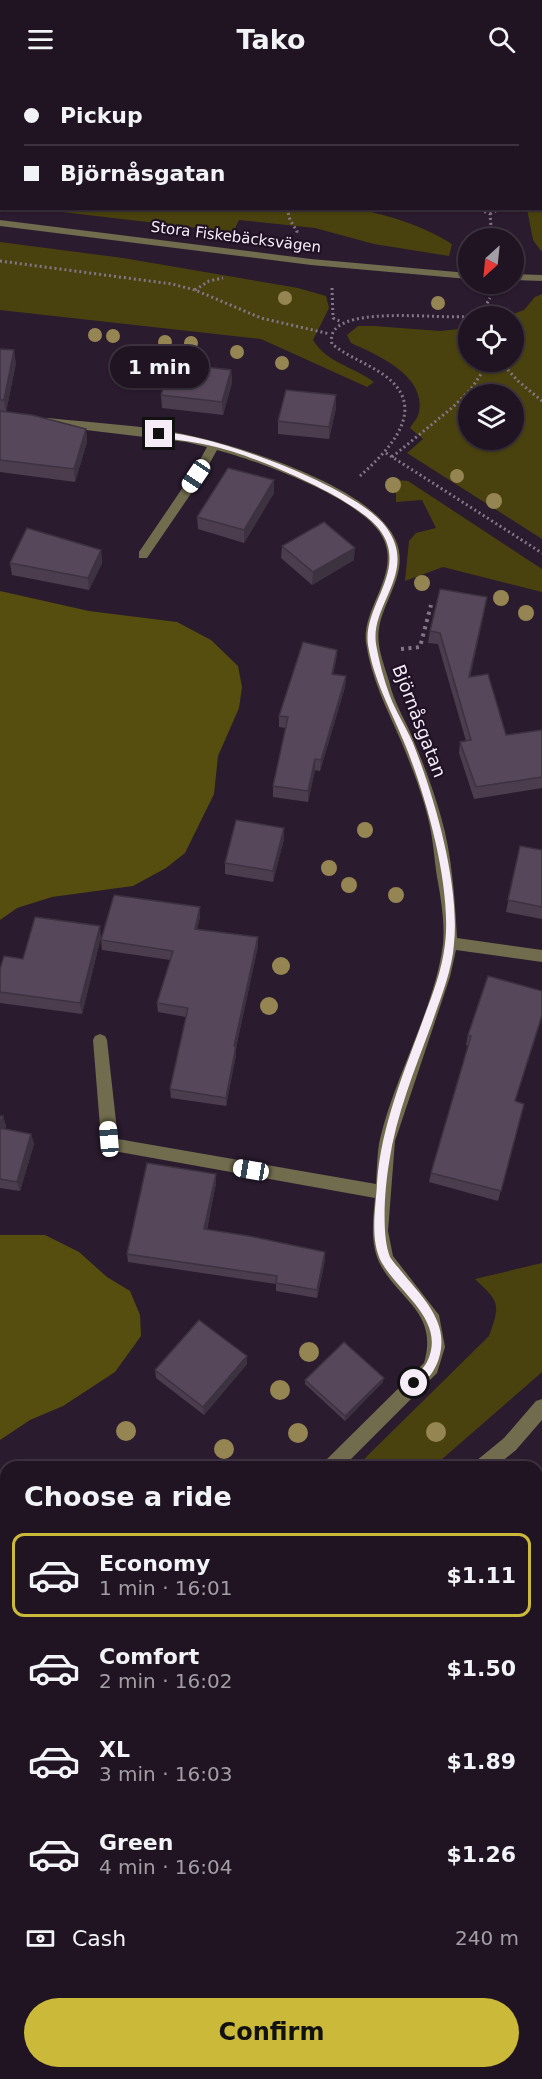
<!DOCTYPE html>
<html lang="en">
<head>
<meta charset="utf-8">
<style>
  body { margin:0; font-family:"DejaVu Sans",sans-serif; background:#281d2a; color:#f1f3f6; height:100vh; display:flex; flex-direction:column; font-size:22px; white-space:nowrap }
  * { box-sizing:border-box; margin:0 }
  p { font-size:20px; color:#a29ea5 }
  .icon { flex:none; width:33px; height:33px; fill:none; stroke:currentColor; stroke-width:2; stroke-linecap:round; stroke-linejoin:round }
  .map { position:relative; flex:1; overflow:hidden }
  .panel { position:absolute; left:0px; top:1383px; width:543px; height:618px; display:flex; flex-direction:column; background:#201422; border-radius:18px 18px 0 0; box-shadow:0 2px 4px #0004,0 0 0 2px #3d3340 }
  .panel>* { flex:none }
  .top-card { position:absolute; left:0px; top:0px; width:543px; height:132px; box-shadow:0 2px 4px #0004,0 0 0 2px #3d3340; display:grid; align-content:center; height:132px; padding:0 24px; background:#201422 }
  .needle { width:39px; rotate:207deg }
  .fabs { position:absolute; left:458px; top:150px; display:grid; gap:12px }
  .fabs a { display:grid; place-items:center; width:66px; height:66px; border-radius:50%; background:#201422; box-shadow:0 2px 4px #0004,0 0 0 2px #3d3340; font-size:30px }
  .end { position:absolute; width:27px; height:27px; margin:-14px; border:8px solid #f6ecf8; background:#111; box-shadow:0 0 0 3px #111 }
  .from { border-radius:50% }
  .bubble { position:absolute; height:42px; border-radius:21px; background:#201422; box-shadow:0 2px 4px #0004,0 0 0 2px #3d3340; font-size:20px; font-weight:700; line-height:42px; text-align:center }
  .car { position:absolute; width:18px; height:36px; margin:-18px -9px; border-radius:8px; box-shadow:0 0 4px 2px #0007; background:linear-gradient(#fff 24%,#345 0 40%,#fff 0 76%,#345 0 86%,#fff 0) }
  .top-card b { display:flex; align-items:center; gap:21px; height:57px; font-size:22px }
  .top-card b+b { border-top:2px solid #3d3340 }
  .top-card i { width:15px; height:15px; background:#f1f3f6 }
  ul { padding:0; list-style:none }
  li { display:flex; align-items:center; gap:18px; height:84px; margin:0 12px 9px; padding:0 12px; border:3px solid transparent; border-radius:12px }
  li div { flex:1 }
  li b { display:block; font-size:22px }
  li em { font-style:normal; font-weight:700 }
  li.current { border-color:#cbb939 }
  li>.icon { width:54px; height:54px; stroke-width:1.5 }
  h2 { padding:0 24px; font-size:27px; line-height:72px }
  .pay { display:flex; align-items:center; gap:15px; height:66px; padding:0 24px; font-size:22px }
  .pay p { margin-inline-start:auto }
  .cta { display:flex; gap:12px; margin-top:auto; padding:12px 24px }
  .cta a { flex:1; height:69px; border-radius:36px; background:#cbb939; color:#111; font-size:24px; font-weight:700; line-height:69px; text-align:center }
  header { display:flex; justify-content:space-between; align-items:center; height:78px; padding:0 24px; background:#201422; font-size:27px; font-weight:700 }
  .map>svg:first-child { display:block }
  .green { fill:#4a420e; fill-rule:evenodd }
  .forest { fill:#564e0e }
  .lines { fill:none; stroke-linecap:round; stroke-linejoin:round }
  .path-far2 { stroke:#837686; stroke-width:3; stroke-dasharray:2 3; stroke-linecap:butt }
  .path-far1 { stroke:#837686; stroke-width:4; stroke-dasharray:3 4.5; stroke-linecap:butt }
  .path { stroke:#837686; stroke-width:4.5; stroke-dasharray:4 5; stroke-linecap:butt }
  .minor { fill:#706c4d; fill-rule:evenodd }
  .tree { fill:#958552 }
  .wall { fill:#4b3d4e }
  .shaded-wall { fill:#3d3240 }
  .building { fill:#57475b; stroke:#3d3240; stroke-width:1.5 }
  .route { fill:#f6ecf8 }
  .labels { text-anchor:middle; stroke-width:4.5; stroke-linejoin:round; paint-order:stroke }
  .far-street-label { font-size:15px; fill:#f6ecf8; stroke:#201224 }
  .street-label { font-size:18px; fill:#f6ecf8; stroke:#201224 }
</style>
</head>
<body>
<header><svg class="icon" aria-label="menu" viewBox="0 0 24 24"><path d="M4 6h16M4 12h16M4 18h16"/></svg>Tako<svg class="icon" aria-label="search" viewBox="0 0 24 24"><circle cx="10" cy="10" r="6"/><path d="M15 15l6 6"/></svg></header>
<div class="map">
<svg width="542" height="2001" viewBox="0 0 542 2001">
  <rect width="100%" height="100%" fill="#2a1b2e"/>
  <!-- green -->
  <path class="green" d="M 542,113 L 542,173 L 541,173 L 533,162 L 527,131 L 542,130 Z
    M 36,131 L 357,131 C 392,138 421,147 452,166 L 449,178 L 374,166 L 315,150 L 239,142 L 233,154 Z
    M 0,164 L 123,180 L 298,210 L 326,218 L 329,230 L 313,262 C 327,285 354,289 374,304 L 367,309 L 261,261 L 0,232 Z
    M 542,216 L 542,461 L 407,375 L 423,361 L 410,350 C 413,345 418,340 419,334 C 426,297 377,277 351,265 L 347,257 L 358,248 L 374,248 L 440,253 L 468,250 L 468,284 L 513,284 L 513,238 L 508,238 L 524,232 L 535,219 ZM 468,316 L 513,316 L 513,362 L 468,362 Z
    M 396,402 L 408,403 L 542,491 L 542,514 L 443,489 L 405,503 L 409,463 L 416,455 L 436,450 L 422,422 L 396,424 Z
    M 542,1185 L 542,1294 L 433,1389 L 356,1389 L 489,1258 C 501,1225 499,1224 475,1201 Z
    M 542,1506 L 542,1620 L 537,1626 L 537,1511 Z
    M 6,1814 L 6,1885 L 0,1888 L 0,1818 Z"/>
  <!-- forest -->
  <path class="forest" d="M 0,513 L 89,533 L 177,544 L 211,562 L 238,588 L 242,609 L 239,630 L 218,678 L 214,716 L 185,775 L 166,790 L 133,808 L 52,819 L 17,830 L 0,842 Z
    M 0,1157 L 45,1157 L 79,1174 L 107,1199 L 130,1213 L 140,1237 L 141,1258 L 115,1294 L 63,1328 L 30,1342 L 0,1362 Z
    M 0,1543 L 6,1554 L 6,1683 L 0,1687 Z"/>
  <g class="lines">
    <!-- path-far2 -->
    <path class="path-far2" d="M 287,130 L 290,142 L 297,153 L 296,157
      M 475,130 L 490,136 L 492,160
      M 490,136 L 501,130
      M 0,183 L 172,206 L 195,212 L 261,240 L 330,256
      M 332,210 L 333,240 L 342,244
      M 195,212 L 209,203 L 223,200
      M 485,230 L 488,238
      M 501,284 L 518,303 L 542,323
      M 386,375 L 542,475
      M 392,379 L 453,329 L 471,311 L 489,284
      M 360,398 C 390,371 430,330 384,297 C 367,285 348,279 332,266 C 322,223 446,243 470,238 C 480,236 486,228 490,220"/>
    <!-- path-far1 -->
    <path class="path-far1" d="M 401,571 L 420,569 L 431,527"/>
    <!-- path -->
    <path class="path" d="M 537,1486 L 542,1481
      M 537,1796 L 542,1801
      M 0,1907 L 6,1904"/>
    <!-- minor -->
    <path class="minor" d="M 88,0 L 98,0 L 87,2 Z
      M 269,0 L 279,0 L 268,2 Z
      M 0,35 L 2,35 L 2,42 L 0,41 Z
      M 0,142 L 311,181 L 468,195 L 468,201 L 311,187 L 0,148 Z
      M 513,196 L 542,197 L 542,203 L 513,202 Z
      M 48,340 C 92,345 145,347 188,357 C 240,368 374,409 396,463 C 409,494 384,521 379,550 C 376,568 384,586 389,603 C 394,626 407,644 415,666 C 425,689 434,714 441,739 C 452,776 455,822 457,860 L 542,872 L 542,884 L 456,872 L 450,899 L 395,1063 L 388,1153 L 393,1178 L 439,1237 L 445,1269 L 437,1295 L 343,1389 L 322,1389 L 325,1383 L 424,1285 C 439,1234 398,1222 379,1184 C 370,1164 373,1141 375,1120 L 108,1072 L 101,1061 L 93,962 L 95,958 L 100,956 L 105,958 L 107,962 L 118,1061 L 376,1106 C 377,1091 377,1075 380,1061 C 395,997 435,930 443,866 C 445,845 441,820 437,799 C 434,779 433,759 428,740 C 422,715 411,687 401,663 C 387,631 371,600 366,565 C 361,528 407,491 378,452 C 351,417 261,384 217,372 L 201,401 L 147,480 L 139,480 L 139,474 L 192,396 L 207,369 L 186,364 L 44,347 L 44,341 Z
      M 542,1321 L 542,1342 L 516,1372 L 495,1389 L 473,1389 L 476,1383 L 504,1360 L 536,1323 Z
      M 6,1733 L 6,1753 L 0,1755 L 0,1735 Z
      M 367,1995 L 391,1995 L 393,2001 L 369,2001 Z"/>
  </g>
  <!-- trees -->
  <g class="tree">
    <circle cx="285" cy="220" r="7"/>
    <circle cx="438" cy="225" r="7"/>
    <circle cx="95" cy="257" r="7"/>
    <circle cx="113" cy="258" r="7"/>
    <circle cx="165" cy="264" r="7"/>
    <circle cx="191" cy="265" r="7"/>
    <circle cx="237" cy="274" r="7"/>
    <circle cx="282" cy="285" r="7"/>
    <circle cx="457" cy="398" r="7"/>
    <circle cx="393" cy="407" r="8"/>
    <circle cx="494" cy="423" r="8"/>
    <circle cx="422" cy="505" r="8"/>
    <circle cx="501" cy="520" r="8"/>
    <circle cx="526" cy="535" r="8"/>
    <circle cx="365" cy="752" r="8"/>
    <circle cx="329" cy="790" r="8"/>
    <circle cx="349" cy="807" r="8"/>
    <circle cx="396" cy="817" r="8"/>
    <circle cx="281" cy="888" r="9"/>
    <circle cx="269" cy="928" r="9"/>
    <circle cx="309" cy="1274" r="10"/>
    <circle cx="280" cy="1312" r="10"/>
    <circle cx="126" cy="1353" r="10"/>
    <circle cx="436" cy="1354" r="10"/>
    <circle cx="298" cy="1355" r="10"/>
    <circle cx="224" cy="1371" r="10"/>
  </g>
  <!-- wall -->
  <path class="wall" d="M 0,0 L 62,0 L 61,2 L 2,2 L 2,18 L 0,18 Z
    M 0,271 L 16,285 L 6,334 L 86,351 L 87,364 L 75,404 L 0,394 Z
    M 231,292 L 232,305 L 223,337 L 162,330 L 161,317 Z
    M 336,330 L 329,361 L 278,356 L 278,343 Z
    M 274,402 L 274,415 L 244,465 L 198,451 L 197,439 Z
    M 282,468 L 354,482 L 312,507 L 281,480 Z
    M 101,472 L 102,485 L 89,512 L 12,497 L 10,485 Z
    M 485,531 L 470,598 L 506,657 L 542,652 L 542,710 L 474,721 L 459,675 L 460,664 L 466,663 L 438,566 L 428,565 L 430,553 Z
    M 337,572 L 336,583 L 333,596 L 346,598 L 345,609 L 320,693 L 315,692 L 308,724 L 273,719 L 273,708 L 286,650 L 279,649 L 279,638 Z
    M 284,750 L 284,761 L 273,804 L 225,796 L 225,785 Z
    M 520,768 L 542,772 L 542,841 L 506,834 Z
    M 200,839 L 197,851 L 258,868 L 236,970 L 236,977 L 226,1028 L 171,1020 L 170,1011 L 186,939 L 158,934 L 157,925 L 170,882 L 102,872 L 101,862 Z
    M 101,859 L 82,936 L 0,925 L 0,891 L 23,881 Z
    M 488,898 L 516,1024 L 524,1026 L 498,1123 L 429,1104 L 431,1095 L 468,968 L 466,967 L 468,957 Z
    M 0,1038 L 3,1038 L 6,1048 L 5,1051 L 31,1056 L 34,1066 L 20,1113 L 0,1110 Z
    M 216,1105 L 207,1152 L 325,1182 L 317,1220 L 276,1213 L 276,1206 L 128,1184 L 127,1176 Z
    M 247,1286 L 204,1337 L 156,1300 L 155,1292 Z
    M 305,1302 L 383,1304 L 345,1343 L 305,1306 Z
    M 537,1709 L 542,1714 L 542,1769 L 537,1764 Z
    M 501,1995 L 537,1995 L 542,2001 L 506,2001 Z"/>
  <!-- shaded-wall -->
  <path class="shaded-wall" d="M 14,272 L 16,285 L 6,334 L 4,322 Z
    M 231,292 L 232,305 L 223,337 L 222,324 Z
    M 336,317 L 336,330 L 329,361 L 329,349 Z
    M 86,351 L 87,364 L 75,404 L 74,391 Z
    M 274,402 L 274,415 L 244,465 L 244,452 Z
    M 355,470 L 354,482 L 312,507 L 313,494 Z
    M 101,472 L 102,485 L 89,512 L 88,500 Z
    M 487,519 L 485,531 L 468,610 L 469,599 Z
    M 337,572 L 336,583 L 331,607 L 332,596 Z
    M 346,598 L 345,609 L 320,693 L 321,682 Z
    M 315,681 L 315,692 L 308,724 L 308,713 Z
    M 284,750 L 284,761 L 273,804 L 273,793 Z
    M 200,829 L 200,839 L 195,860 L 195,851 Z
    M 100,848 L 101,859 L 82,936 L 80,925 Z
    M 258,859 L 258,868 L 236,970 L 236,977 L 226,1028 L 226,1020 L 234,968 Z
    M 542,937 L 542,940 L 512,1033 L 515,1023 Z
    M 3,1038 L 6,1048 L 2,1060 L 0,1049 Z
    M 31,1056 L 34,1066 L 20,1113 L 17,1104 Z
    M 216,1096 L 216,1105 L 205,1160 L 204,1151 Z
    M 325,1174 L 325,1182 L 317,1220 L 317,1212 Z
    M 247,1278 L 247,1286 L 204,1337 L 203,1329 Z
    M 384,1300 L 383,1304 L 345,1343 L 345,1338 Z"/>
  <!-- building -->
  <path class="building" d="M 0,0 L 54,0 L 54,2 L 2,2 L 2,6 L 0,5 Z
    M 0,271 L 14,272 L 4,322 L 0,322 Z
    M 171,285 L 231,292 L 222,324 L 161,317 Z
    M 286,312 L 336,317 L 329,349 L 278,343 Z
    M 0,333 L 32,337 L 86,351 L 74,391 L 0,382 Z
    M 228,390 L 274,402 L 244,452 L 197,439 Z
    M 324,444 L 355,470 L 313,494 L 282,468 Z
    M 27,450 L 101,472 L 88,500 L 10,485 Z
    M 440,511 L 487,519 L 469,599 L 488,596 L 506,657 L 542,652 L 542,699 L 476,709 L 460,664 L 471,662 L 440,555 L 430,553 Z
    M 303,564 L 337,572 L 332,596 L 346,598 L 321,682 L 315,681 L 308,713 L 273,708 L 288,639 L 279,638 Z
    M 236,742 L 284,750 L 273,793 L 225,785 Z
    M 520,768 L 542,772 L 542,829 L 508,822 Z
    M 114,817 L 200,829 L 195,851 L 258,859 L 234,968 L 236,968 L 226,1020 L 170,1011 L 188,930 L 157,925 L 173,873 L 101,862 Z
    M 35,839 L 100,848 L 80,925 L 0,914 L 0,891 L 4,878 L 23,881 Z
    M 488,898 L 542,913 L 542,937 L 515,1023 L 524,1026 L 501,1113 L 431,1095 L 471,958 L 468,957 Z
    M 0,1038 L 3,1038 L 0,1049 Z
    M 0,1050 L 31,1056 L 17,1104 L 0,1101 Z
    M 147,1085 L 216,1096 L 204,1151 L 249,1158 L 325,1174 L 317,1212 L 276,1205 L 277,1198 L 127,1176 Z
    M 199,1242 L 247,1278 L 203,1329 L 155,1292 Z
    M 344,1264 L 384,1300 L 345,1338 L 305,1302 Z
    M 62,1383 L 69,1389 L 56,1389 Z
    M 537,1709 L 542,1714 L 542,1763 L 537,1758 Z
    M 538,1825 L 542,1829 L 542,1880 L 537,1886 L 537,1826 Z
    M 537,1929 L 542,1935 L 542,2001 L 509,2001 L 504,1995 L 537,1995 Z
    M 111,1995 L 148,1995 L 163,1998 L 162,2001 L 110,2001 Z"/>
  <!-- route -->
  <path class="route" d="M 156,354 C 207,353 356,408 386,449 C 419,494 370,526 376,566 C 379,583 384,602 390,618 C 396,634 406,649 413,665 C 435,720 460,807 454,866 C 452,893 441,919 432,945 C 415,991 396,1037 389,1085 C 385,1109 381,1157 390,1179 C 393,1184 398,1189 401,1193 C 422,1219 450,1244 439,1280 C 435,1293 427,1304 414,1311 L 409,1305 C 414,1297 423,1292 427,1284 C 447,1243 400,1216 382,1185 C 369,1162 376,1129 377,1105 C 381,1047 405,992 424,939 C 433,915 442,892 445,866 C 452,809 426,717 404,664 C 390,630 374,603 368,567 C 362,528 410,491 379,451 C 355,420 255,378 216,369 C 197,364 177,362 159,359 L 156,358 Z"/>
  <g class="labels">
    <!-- far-street labels -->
    <g class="far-street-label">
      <text transform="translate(236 159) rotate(7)" y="5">Stora Fiskebäcksvägen</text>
    </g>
    <!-- street labels -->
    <g class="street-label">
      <text transform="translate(419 643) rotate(69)" y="6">Björnåsgatan</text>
    </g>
  </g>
</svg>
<div class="fabs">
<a><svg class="needle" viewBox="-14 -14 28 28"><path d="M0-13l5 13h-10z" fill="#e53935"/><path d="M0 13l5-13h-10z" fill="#a29ea5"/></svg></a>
<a><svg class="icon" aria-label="locate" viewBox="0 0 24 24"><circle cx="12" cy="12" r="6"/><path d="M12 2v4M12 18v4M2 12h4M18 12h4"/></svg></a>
<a><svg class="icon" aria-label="layers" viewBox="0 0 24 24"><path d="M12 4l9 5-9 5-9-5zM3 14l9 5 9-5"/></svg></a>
</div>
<i class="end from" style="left:414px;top:1305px"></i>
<i class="end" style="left:159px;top:356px"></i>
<div class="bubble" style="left:110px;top:268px;width:99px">1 min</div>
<i class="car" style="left:196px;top:398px;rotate:214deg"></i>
<i class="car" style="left:109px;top:1061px;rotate:355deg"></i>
<i class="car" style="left:251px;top:1092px;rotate:280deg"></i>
<div class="top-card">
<b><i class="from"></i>Pickup</b>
<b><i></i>Björnåsgatan</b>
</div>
<section class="panel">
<h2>Choose a ride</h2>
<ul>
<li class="current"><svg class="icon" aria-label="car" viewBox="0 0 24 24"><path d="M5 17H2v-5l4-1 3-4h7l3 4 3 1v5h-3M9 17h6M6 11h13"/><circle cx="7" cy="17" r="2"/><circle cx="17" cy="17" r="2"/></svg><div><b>Economy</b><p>1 min · 16:01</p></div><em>$1.11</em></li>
<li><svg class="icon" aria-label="car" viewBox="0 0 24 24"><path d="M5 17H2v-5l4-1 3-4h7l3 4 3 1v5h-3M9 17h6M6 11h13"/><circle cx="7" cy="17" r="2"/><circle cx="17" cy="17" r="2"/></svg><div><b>Comfort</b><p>2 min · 16:02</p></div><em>$1.50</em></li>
<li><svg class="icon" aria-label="car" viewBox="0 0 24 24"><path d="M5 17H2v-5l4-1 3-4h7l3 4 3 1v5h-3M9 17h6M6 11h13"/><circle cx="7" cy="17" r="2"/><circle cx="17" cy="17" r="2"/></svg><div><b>XL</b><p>3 min · 16:03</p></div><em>$1.89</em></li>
<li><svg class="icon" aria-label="car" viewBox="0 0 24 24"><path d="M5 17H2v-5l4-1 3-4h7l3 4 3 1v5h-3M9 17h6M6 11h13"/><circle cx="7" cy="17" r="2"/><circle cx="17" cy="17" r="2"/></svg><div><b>Green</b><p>4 min · 16:04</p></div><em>$1.26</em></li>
</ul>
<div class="pay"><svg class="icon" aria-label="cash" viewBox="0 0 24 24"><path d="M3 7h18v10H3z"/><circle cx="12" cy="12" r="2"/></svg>Cash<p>240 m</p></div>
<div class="cta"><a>Confirm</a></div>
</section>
</div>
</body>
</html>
